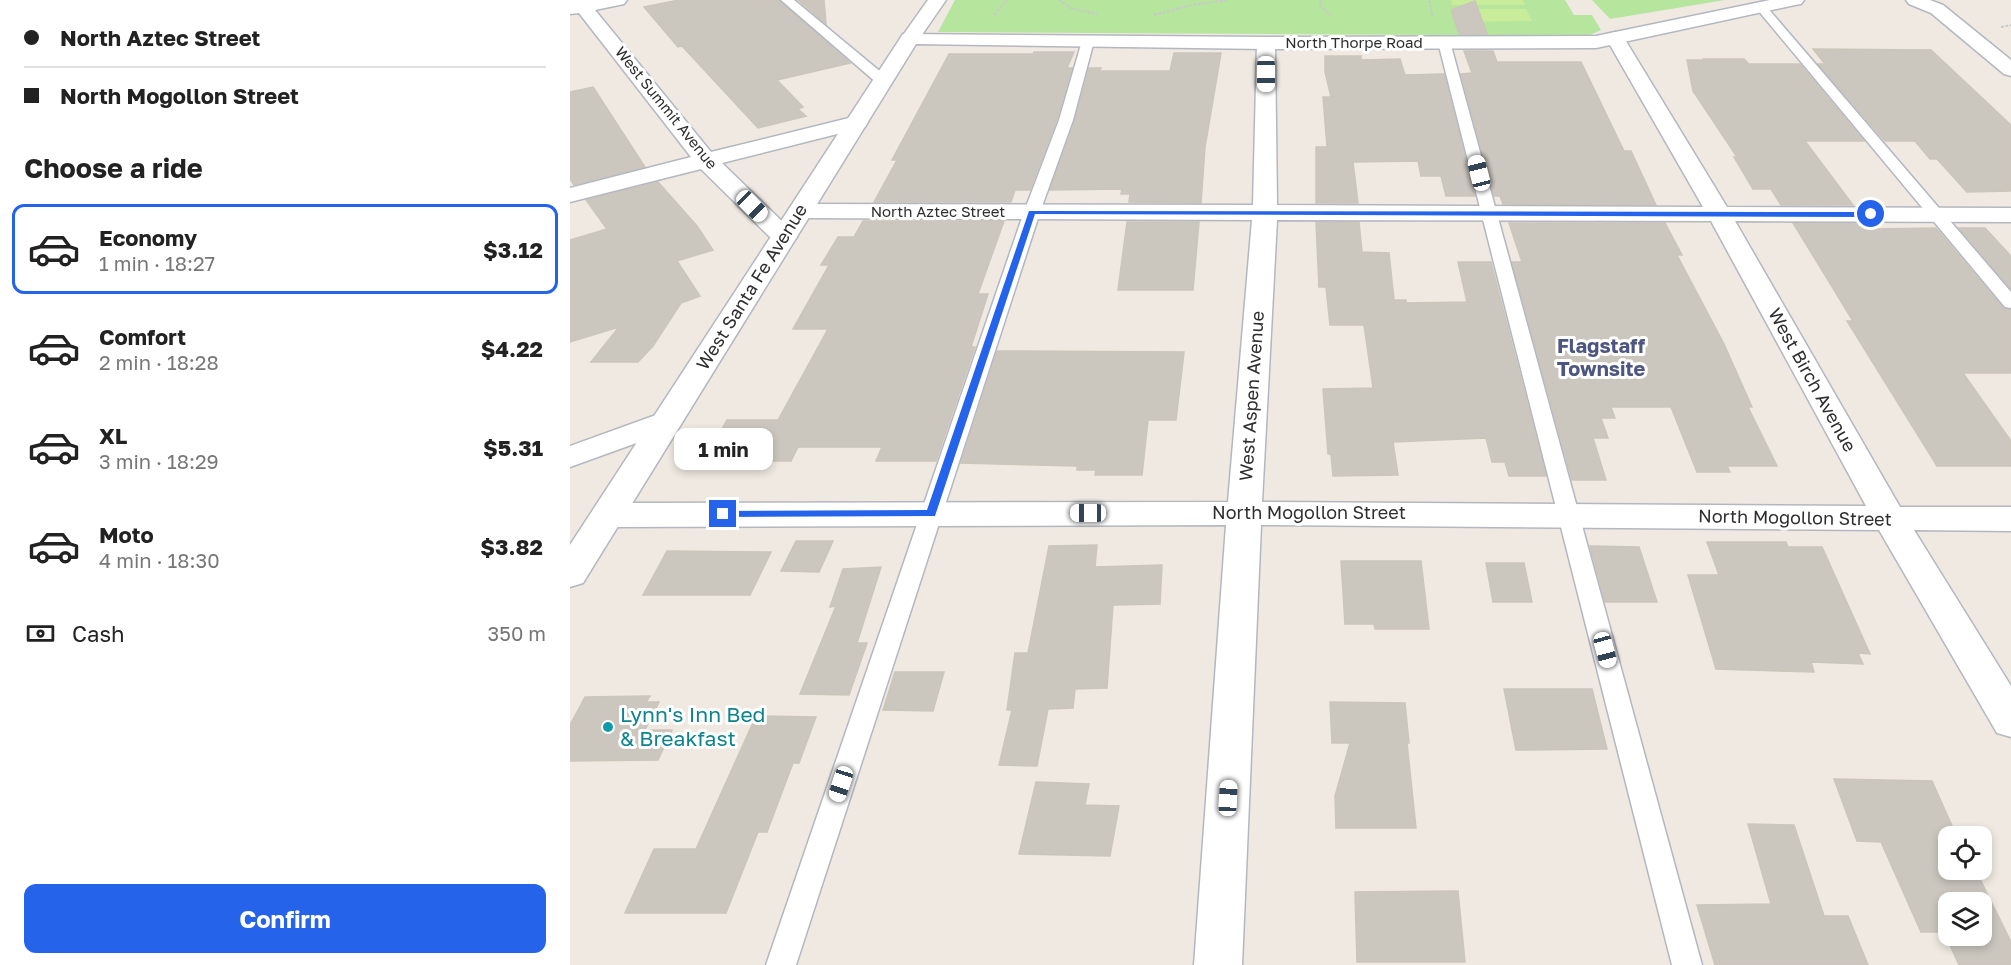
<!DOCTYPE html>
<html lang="en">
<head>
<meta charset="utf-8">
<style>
  body { margin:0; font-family:"Golos Text",sans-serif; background:#f6f6f6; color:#222; height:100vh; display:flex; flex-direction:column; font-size:22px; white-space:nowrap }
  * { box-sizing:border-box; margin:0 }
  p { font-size:20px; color:#767676 }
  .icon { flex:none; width:33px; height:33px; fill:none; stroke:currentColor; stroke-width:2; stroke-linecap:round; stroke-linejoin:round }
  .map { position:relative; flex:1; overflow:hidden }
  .side { display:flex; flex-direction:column; background:#fff; width:570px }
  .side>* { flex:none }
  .hud { display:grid; align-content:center; height:132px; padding:0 24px; background:#fff }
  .buttons { position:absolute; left:1368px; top:826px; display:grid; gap:12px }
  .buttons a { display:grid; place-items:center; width:54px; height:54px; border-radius:12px; background:#fff; box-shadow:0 3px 9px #0003; font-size:30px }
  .end { position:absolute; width:27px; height:27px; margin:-14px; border:8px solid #2563eb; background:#fff; box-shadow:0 0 0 3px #fff }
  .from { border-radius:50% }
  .bubble { position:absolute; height:42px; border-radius:12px; background:#fff; box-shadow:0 3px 9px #0003; font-size:20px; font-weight:700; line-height:42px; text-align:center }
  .car { position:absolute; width:18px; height:36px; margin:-18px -9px; border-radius:8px; box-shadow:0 0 4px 2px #0007; background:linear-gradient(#fff 24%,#345 0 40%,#fff 0 76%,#345 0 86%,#fff 0) }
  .hud b { display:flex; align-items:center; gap:21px; height:57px; font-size:22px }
  .hud b+b { border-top:2px solid #e0e0e0 }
  .hud i { width:15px; height:15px; background:#222 }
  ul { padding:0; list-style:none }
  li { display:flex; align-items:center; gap:18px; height:90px; margin:0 12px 9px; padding:0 12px; border:3px solid transparent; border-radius:12px }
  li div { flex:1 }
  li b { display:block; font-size:22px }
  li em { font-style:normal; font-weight:700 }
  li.on { border-color:#2563eb }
  li>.icon { width:54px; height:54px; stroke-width:1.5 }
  h2 { padding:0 24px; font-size:27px; line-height:72px }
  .pay { display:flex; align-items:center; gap:15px; height:66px; padding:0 24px; font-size:22px }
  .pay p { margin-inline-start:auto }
  .action { display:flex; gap:12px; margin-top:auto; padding:12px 24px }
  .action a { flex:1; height:69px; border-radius:12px; background:#2563eb; color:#fff; font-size:24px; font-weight:700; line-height:69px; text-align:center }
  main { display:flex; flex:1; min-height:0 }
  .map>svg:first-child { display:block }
  .green { fill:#b6e59e }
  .pitch { fill:#c9ec9a }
  .building { fill:#cbc7bf; stroke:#cbc5ba; stroke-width:1.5; fill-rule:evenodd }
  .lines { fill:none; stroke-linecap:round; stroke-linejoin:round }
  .service-casing { stroke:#b4b7c1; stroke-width:3 }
  .minor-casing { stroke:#b4b7c1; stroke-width:3 }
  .tertiary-casing { stroke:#b4b7c1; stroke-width:3 }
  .path { stroke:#c9c9c9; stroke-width:2; stroke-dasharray:3 1.5; stroke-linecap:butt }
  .service { fill:#fff; fill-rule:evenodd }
  .minor { fill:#fff; fill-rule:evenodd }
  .tertiary { fill:#fff; fill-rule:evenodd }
  .route { fill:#2563eb }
  .culture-dot { fill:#0f9aa8; stroke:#fff; stroke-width:2 }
  .labels { text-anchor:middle; stroke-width:6; stroke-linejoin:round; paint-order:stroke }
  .far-street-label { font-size:15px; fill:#2e2e2e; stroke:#fff }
  .street-label { font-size:18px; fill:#2e2e2e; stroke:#fff }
  .neighbourhood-label { font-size:20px; font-weight:bold; fill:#4d5680; stroke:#fff }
  .near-culture-label { font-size:21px; fill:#0d838f; stroke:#fff; text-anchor:start }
</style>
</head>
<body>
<main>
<section class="side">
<div class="hud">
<b><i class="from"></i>North Aztec Street</b>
<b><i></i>North Mogollon Street</b>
</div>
<h2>Choose a ride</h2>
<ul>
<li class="on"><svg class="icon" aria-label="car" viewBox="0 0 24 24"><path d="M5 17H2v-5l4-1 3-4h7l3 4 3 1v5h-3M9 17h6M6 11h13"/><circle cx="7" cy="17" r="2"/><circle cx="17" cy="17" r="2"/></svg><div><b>Economy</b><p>1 min · 18:27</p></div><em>$3.12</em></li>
<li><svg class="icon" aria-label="car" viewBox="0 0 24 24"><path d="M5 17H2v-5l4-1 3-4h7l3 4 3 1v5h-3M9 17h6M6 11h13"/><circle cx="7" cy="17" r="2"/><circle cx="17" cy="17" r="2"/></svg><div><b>Comfort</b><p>2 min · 18:28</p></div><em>$4.22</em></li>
<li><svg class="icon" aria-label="car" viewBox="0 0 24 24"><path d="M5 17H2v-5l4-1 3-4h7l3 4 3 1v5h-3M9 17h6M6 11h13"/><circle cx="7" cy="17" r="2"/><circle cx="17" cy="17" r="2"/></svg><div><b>XL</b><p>3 min · 18:29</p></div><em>$5.31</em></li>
<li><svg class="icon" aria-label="car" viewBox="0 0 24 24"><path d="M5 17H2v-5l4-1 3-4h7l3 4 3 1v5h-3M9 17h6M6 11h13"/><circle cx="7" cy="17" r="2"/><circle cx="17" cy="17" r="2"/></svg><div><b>Moto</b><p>4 min · 18:30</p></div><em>$3.82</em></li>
</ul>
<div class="pay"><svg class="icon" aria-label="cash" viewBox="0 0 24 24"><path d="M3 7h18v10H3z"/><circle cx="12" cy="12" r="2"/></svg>Cash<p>350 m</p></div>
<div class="action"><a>Confirm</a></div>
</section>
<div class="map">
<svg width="1441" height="965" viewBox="0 0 1441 965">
  <rect width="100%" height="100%" fill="#efe9e1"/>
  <!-- green -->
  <path class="green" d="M 385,0 L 995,0 L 1004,15 L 1022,15 L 1031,30 L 1018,36 L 368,32 Z
    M 1022,0 L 1155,0 L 1040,19 Z"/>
  <!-- pitch -->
  <path class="pitch" d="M 881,0 L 953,0 L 955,5 L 882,5 Z
    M 883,9 L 956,9 L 962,21 L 887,22 Z"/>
  <!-- building -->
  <path class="building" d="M 109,0 L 209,0 L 280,63 L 207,80 L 233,107 L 228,109 L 236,116 L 188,128 L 112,46 L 108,47 L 74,7 Z
    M 228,0 L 254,0 L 256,24 Z
    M 905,1 L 917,34 L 889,34 L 881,10 Z
    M 1243,49 L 1361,50 L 1441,125 L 1441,191 L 1397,192 L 1367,159 L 1360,159 L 1345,141 L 1315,141 L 1248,64 L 1255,64 Z
    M 894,51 L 923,51 L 927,62 L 1011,62 L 1054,151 L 1061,151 L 1086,205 L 933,204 L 930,196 L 924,196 L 891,74 L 902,73 Z
    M 464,52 L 504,52 L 497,68 L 502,68 L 487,119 L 460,190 L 445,190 L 441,202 L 304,202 L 327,160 L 322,160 L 379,54 L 463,54 Z
    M 604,53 L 651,53 L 635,147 L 631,203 L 559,202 L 560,194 L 551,194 L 552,189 L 480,190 L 505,121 L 519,68 L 531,68 L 529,71 L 600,71 Z
    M 755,56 L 791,56 L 791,60 L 830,59 L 835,75 L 874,74 L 905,196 L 876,196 L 871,176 L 851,176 L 848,161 L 783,162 L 788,203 L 746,203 L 746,147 L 757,147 L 753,97 L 761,97 L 755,72 Z
    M 1134,59 L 1174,59 L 1179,64 L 1230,64 L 1294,141 L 1235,141 L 1283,205 L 1211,205 L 1201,189 L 1183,189 L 1164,157 L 1167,157 L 1123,91 L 1117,60 L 1135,60 Z
    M 23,87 L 75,167 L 4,185 L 0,179 L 0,92 Z
    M 88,182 L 127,226 L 143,250 L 107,261 L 130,296 L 111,303 L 83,346 L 68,362 L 21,362 L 49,327 L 0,342 L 0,240 L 37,229 L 16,200 Z
    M 293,221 L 434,221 L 408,294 L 418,294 L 401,347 L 405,347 L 366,461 L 306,461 L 312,447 L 228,447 L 221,461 L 134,461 L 157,420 L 208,420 L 258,329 L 223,329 L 259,265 L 251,265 L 268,237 L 284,237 Z
    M 557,222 L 629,222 L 623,290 L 548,290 Z
    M 746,222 L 789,222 L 792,252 L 819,253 L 824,300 L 836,300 L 836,303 L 897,302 L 888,262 L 921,262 L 976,476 L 939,476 L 935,462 L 922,462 L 916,438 L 823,442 L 828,475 L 763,476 L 761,454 L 758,454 L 753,389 L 803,388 L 794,325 L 760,325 L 756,287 L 749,287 Z
    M 939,223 L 1095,223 L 1112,255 L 1107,255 L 1154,344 L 1182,407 L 1178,407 L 1207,466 L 1157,466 L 1160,472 L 1127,472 L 1101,407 L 1041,407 L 1045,418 L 1031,418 L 1038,438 L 1023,438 L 1036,480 L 1002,480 L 942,262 L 952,262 Z
    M 1223,223 L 1297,224 L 1301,229 L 1366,228 L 1433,308 L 1441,310 L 1441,373 L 1393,373 L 1441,441 L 1441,466 L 1367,466 L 1277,321 L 1283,321 Z
    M 1389,228 L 1415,228 L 1441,256 L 1441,289 Z
    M 427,351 L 614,352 L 606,420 L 578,420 L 572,475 L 525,475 L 526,470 L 507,470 L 507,466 L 391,463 Z
    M 226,541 L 263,541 L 249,572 L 211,571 Z
    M 1137,542 L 1216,542 L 1218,547 L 1252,547 L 1300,654 L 1288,653 L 1293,664 L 1241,662 L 1244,672 L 1146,669 L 1118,575 L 1149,575 Z
    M 527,545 L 525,567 L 592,565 L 590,604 L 543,605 L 537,688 L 505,689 L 503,708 L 478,709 L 467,766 L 429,765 L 442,710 L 437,710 L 445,653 L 458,653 L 479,546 Z
    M 1020,546 L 1069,547 L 1087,602 L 1035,602 Z
    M 97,551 L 201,552 L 180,595 L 73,595 Z
    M 771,561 L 851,561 L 859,629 L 805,629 L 804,624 L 775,624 Z
    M 916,563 L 954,563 L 962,602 L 923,602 Z
    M 311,567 L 287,643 L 297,643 L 279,695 L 230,694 L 266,606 L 260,607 L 273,569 Z
    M 325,672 L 374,672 L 363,711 L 313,710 Z
    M 934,689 L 1022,689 L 1037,749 L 946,750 Z
    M 80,696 L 76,702 L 89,702 L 75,730 L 102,730 L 88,760 L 0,761 L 0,725 L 15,697 Z
    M 760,702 L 835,703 L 839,743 L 837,743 L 846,828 L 766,828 L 765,796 L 780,743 L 762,743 Z
    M 186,716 L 246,717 L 229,763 L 223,763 L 197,832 L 188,832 L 156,913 L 55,913 L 84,849 L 126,849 Z
    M 1264,779 L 1362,781 L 1387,837 L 1378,837 L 1378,870 L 1402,870 L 1407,873 L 1441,942 L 1441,965 L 1389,965 L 1374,932 L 1351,932 L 1311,842 L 1287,841 ZM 1378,903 L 1412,903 L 1412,936 L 1378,936 Z
    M 466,782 L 519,784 L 515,805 L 549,806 L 540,856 L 449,854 Z
    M 1178,824 L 1224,825 L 1254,916 L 1278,916 L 1298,965 L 1145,965 L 1127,905 L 1201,904 Z
    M 888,891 L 895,962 L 787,962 L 785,892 Z"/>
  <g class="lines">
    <defs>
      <path id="service" d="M 211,0 L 224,0 L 318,78 L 319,81 L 318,84 L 308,84 Z
        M 1191,4 L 1195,5 L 1441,292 L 1441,308 L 1435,307 L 1187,9 L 1187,5 Z
        M 518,37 L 524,41 L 503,120 L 470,212 L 226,965 L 196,965 L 454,212 L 489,120 L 512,41 Z
        M 874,38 L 880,42 L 1132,965 L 1102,965 L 868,42 Z"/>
      <path id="minor" d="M 0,0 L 57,0 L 54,4 L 25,10 L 141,152 L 287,116 L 295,117 L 298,122 L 295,127 L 152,163 L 223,232 L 227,237 L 223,242 L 214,245 L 205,242 L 131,169 L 0,202 L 0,188 L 121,157 L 9,13 L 0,14 Z
        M 358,0 L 376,0 L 347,42 L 333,42 L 331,38 Z
        M 1336,0 L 1360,0 L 1373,5 L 1441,60 L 1441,76 L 1434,74 L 1361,13 L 1339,4 Z
        M 1045,32 L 1052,34 L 1054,38 L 1157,207 L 1441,208 L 1441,222 L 1165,221 L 1330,507 L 1441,507 L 1441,531 L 1344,530 L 1441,686 L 1441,737 L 1427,733 L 1309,530 L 691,525 L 672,965 L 624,965 L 656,525 L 38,527 L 26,523 L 21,515 L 26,507 L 38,503 L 658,502 L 682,220 L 230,218 L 221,216 L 218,211 L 221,206 L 230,204 L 683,205 L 687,43 L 689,39 L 703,39 L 705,43 L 707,205 L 1133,207 L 1036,38 L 1038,34 ZM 707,220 L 1141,221 L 1296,506 L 692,502 Z
        M 97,411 L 108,414 L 113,421 L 108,428 L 0,467 L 0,446 Z"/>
      <path id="tertiary" d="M 1200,0 L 1234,0 L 1231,4 L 1225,5 L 1026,48 L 696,49 L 346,44 L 13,583 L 0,587 L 0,545 L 333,34 L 696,37 L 1026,36 Z"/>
    </defs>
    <!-- service casing -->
    <use href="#service" class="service-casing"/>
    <!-- minor casing -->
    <use href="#minor" class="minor-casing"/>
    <!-- tertiary casing -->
    <use href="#tertiary" class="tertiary-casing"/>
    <!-- path -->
    <path class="path" d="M 489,0 L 503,9 L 528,14
      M 750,0 L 750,5 L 761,16
      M 859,0 L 863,18
      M 424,15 L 437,0
      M 584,15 L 622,5 L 657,0
      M 1431,27 L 1441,25"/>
    <!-- service -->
    <use href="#service" class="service"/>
    <!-- minor -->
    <use href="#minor" class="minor"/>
    <!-- tertiary -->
    <use href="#tertiary" class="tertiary"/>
  </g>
  <!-- route -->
  <path class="route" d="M 459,211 L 1301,212 L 1305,214 L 1301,217 L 465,214 L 365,516 L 150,517 L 150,512 L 153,511 L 357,510 Z"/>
  <!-- markers -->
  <circle class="culture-dot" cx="38" cy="727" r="6"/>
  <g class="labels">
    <!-- far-street labels -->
    <g class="far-street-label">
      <text x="784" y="48">North Thorpe Road</text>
      <text transform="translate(96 108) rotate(51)" y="5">West Summit Avenue</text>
      <text x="368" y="217">North Aztec Street</text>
    </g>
    <!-- street labels -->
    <g class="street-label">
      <text transform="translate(182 287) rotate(-58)" y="6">West Santa Fe Avenue</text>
      <text transform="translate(1242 380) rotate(61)" y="6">West Birch Avenue</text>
      <text transform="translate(682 396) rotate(-86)" y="6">West Aspen Avenue</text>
      <text x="739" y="519">North Mogollon Street</text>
      <text transform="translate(1225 518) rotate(1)" y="6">North Mogollon Street</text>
    </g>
    <!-- neighbourhood labels -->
    <g class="neighbourhood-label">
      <text x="1031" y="353">Flagstaff<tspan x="1031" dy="23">Townsite</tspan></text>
    </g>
    <!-- near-culture labels -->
    <g class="near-culture-label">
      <text x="50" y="722">Lynn's Inn Bed<tspan x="50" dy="24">&amp; Breakfast</tspan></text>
    </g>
  </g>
</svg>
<div class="buttons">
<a><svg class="icon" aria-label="locate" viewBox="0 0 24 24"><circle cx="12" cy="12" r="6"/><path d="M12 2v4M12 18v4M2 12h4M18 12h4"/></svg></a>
<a><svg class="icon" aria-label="layers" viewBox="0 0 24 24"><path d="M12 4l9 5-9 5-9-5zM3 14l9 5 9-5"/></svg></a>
</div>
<i class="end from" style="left:1301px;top:214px"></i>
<i class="end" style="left:153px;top:514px"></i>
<div class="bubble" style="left:104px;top:428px;width:99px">1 min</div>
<i class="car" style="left:696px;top:74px;rotate:180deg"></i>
<i class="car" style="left:909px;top:173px;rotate:346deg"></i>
<i class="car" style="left:182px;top:206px;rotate:135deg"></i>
<i class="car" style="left:518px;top:513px;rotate:270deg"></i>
<i class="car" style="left:1035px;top:650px;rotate:165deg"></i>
<i class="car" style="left:271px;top:784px;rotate:198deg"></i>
<i class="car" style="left:658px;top:798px;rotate:3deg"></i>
</div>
</main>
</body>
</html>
